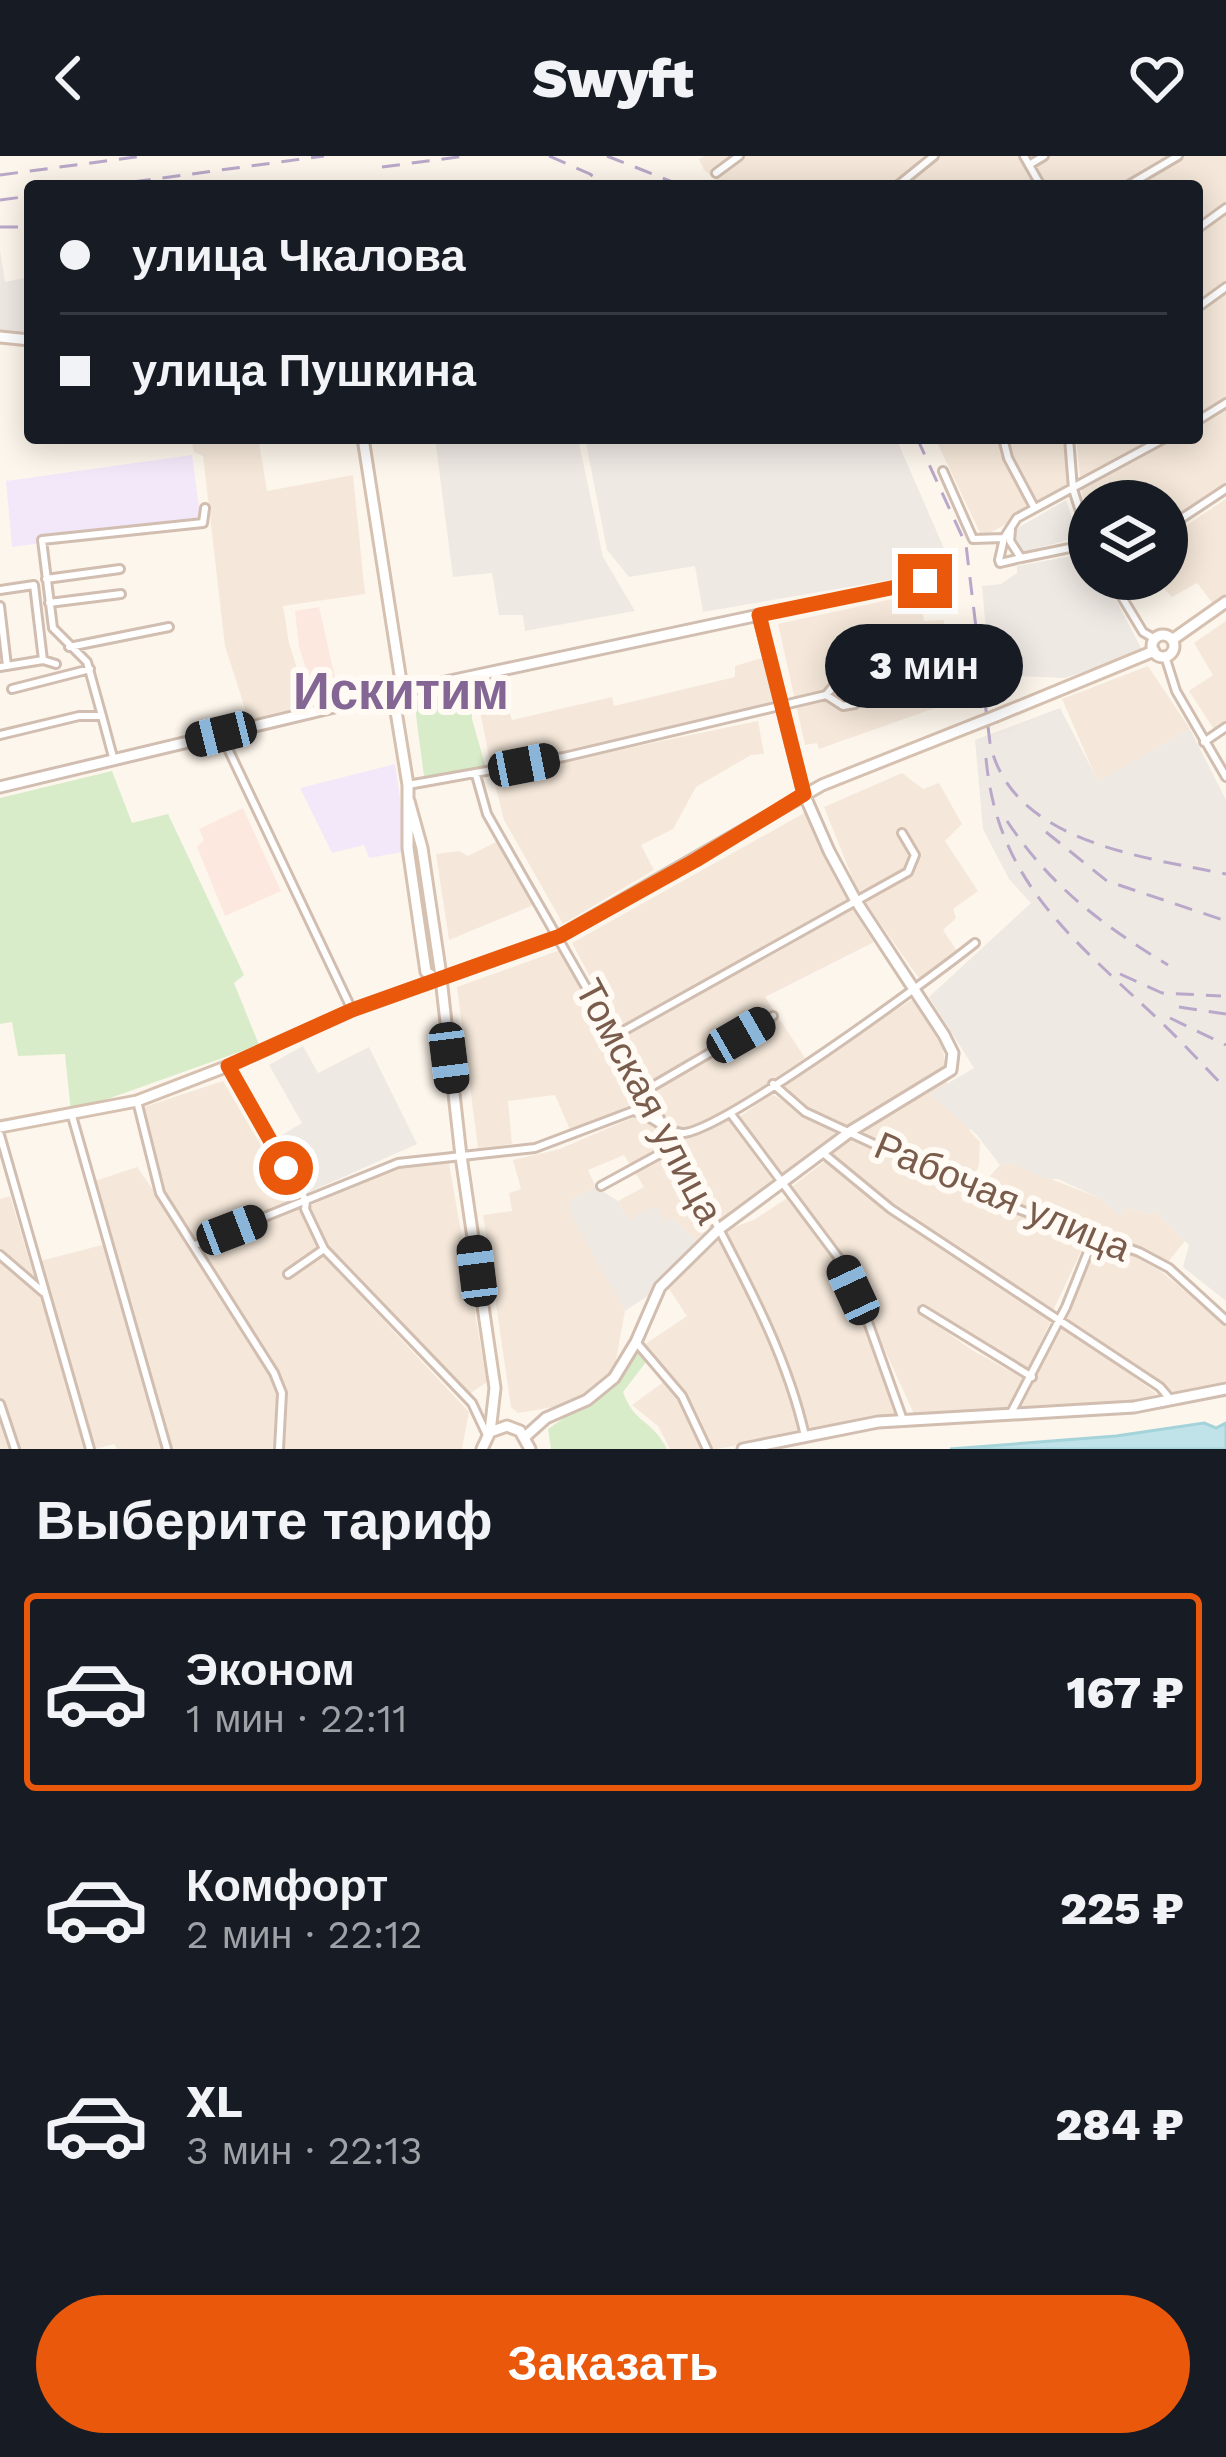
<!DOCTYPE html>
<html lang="ru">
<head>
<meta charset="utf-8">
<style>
  body { margin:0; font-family:"Work Sans",sans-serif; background:#242831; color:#f1f3f6; height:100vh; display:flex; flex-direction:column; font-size:45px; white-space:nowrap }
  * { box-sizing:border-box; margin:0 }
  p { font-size:39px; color:#9ea1a6 }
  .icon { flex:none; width:66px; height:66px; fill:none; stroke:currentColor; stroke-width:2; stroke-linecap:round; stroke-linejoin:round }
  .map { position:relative; height:1293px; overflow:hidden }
  .panel { display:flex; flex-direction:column; background:#171b24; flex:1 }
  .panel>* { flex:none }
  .top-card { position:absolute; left:24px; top:24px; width:1179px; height:264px; border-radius:12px; box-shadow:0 6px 30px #0003; display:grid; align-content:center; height:264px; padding:0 36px; background:#171b24 }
  .tools { position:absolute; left:1068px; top:324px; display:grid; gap:24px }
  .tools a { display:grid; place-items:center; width:120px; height:120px; border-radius:50%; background:#171b24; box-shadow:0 6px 30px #0003; font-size:60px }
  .end { position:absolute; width:54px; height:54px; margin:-27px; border:15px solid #ea580c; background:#fff; box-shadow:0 0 0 6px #fff }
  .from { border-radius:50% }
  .bubble { position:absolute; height:84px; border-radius:42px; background:#171b24; box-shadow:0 6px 30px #0003; font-size:39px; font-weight:800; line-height:84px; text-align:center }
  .car { position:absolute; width:36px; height:72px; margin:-36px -18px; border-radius:15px; box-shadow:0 0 9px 3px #0007; background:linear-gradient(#222 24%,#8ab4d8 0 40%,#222 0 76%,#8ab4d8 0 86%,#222 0) }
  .top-card b { display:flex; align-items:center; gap:42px; height:114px; font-size:45px }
  .top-card b+b { border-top:3px solid #363941 }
  .top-card i { width:30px; height:30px; background:#f1f3f6 }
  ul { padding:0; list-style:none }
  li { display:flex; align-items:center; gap:36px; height:198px; margin:0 24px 18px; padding:0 12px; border:6px solid transparent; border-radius:12px }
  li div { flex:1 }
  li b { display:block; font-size:45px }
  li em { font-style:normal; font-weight:800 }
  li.active { border-color:#ea580c }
  li>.icon { width:108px; height:108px; stroke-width:1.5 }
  h2 { padding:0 36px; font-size:54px; line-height:144px }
  .cta { display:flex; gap:24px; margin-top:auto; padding:24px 36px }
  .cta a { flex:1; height:138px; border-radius:72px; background:#ea580c; color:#fff; font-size:48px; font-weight:800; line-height:138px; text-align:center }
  header { display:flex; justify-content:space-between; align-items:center; height:156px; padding:0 36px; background:#171b24; font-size:54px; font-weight:800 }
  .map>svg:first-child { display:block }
  .residential { fill:#f5e8da }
  .commercial { fill:#fde8e0 }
  .industrial { fill:#efe9e4 }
  .education { fill:#f3e8fa }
  .green { fill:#d8ecc9 }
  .water { fill:#bfe3e8; stroke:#a5d3da; stroke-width:3 }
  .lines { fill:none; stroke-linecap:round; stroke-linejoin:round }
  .minor-casing { stroke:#d1beb0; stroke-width:12 }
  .tertiary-casing { stroke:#d1beb0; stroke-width:15 }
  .secondary-casing { stroke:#d6c0b0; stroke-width:15 }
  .minor { stroke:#fff; stroke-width:6 }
  .tertiary { stroke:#fff; stroke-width:9 }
  .secondary { stroke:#fff; stroke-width:9 }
  .rail { stroke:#b9a8c9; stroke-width:3; stroke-dasharray:18 12; stroke-linecap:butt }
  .secondary-bridge-casing { stroke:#d6c0b0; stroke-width:15; stroke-linecap:butt }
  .secondary-bridge { stroke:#fff; stroke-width:9 }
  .route { stroke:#ea580c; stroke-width:15 }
  .labels { text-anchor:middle; stroke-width:12; stroke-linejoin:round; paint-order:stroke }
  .street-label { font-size:39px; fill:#7a5c4d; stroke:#fffaf3 }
  .district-label { font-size:51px; font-weight:bold; fill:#846695; stroke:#fffaf3 }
</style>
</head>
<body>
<header><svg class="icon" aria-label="back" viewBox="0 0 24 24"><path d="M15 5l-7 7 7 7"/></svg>Swyft<svg class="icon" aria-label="heart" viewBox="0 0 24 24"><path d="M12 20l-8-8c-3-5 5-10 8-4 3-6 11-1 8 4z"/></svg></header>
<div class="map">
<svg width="1226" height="1293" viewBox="0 0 1226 1293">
  <rect width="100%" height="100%" fill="#fdf6ec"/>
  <!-- residential -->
  <path class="residential" d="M 705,0 L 1023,0 L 1040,30 L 724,30 L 704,14 L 699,3 Z
    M 1030,0 L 1226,0 L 1226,328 L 1167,367 L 1167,345 L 1089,345 L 1089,360 L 1082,338 L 1076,282 L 1197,282 L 1197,30 L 1045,30 Z
    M 191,282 L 272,282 L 259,287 L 267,335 L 353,319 L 365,438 L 283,450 L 289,487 L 309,550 L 249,565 L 225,490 L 203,300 L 194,296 Z
    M 935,282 L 1071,282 L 1076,331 L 982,381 Z
    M 1226,343 L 1226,440 L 1214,449 L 1197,427 L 1172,441 L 1156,424 L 1136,437 L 1127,423 L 1167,423 L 1167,382 Z
    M 920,437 L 924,465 L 944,464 L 949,547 L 819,593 L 817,587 L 805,589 L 778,468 Z
    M 1226,465 L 1226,568 L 1215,575 L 1189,535 L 1213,519 L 1194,487 Z
    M 768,500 L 780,550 L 491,611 L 476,535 L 501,530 L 512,564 L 612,541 L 614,550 L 735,521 L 735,510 Z
    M 1148,510 L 1190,573 L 1098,626 L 1062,543 Z
    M 758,565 L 764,598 L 751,599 L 696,631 L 673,673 L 641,689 L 654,714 L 563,768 L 504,664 L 493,620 Z
    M 902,617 L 923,633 L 939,627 L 962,668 L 945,685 L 978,735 L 953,753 L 956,762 L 943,774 L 957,795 L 925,822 L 918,821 L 858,736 L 824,651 Z
    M 806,656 L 853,754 L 874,786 L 765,841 L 805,902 L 720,959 L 678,974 L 669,969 L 572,787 Z
    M 498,685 L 536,748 L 449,784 L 436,698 L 459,695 L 468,700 Z
    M 563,793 L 643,939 L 639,948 L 571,976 L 555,939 L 508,945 L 512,988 L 478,992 L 457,831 Z
    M 913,843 L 943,892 L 947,928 L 985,955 L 969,974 L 980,986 L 979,1009 L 971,1027 L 865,978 L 864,972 L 850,971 L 808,953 L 783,934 L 784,924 Z
    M 223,925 L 295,1047 L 194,1082 L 162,1036 L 141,952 Z
    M 772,938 L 835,977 L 829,987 L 781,1020 L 739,961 Z
    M 634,961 L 657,969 L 670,987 L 712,1072 L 725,1074 L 754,1064 L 787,1042 L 835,1104 L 869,1181 L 897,1259 L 717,1293 L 670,1293 L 658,1270 L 632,1249 L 669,1222 L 644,1189 L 687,1160 L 667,1130 L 700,1095 L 696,1085 L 664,1066 L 629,1065 L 618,1045 L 644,1031 L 624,999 L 588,1014 L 596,1031 L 570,1044 L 625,1155 L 615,1209 L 596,1232 L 572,1248 L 518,1257 L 511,1251 L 483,1059 L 512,1055 L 509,1037 L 521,1033 L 513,1004 L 560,993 Z
    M 728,963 L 775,1028 L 721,1066 L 679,986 Z
    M 852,981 L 962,1034 L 1066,1072 L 1063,1078 L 1084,1089 L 1053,1155 L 990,1116 L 847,1016 L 831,999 Z
    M 825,1005 L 891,1059 L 1051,1164 L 1026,1217 L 925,1148 L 920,1157 L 972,1194 L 1026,1224 L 1011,1253 L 914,1258 L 842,1100 L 790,1032 Z
    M 449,1007 L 487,1226 L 469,1238 L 328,1092 L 310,1050 L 398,1009 Z
    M 1011,1007 L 1099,1042 L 1120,1059 L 1126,1052 L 1148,1058 L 1154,1055 L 1185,1085 L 1168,1106 L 1013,1047 L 981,1030 L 1000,1009 Z
    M 137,1011 L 195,1094 L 300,1052 L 324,1101 L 469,1256 L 462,1293 L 117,1293 L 114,1288 L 95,1293 L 40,1105 L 110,1087 L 92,1026 Z
    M 10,1040 L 86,1293 L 0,1293 L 0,1043 Z
    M 1098,1084 L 1128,1095 L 1162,1116 L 1226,1170 L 1226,1229 L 1179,1241 L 1065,1163 Z
    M 1062,1172 L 1092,1191 L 1157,1238 L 1136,1245 L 1018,1253 Z"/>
  <!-- commercial -->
  <path class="commercial" d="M 319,451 L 337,530 L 313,535 L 299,491 L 295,455 Z
    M 243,652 L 281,735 L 225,760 L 197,691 L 204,684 L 199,673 Z"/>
  <!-- industrial -->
  <path class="industrial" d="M 0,94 L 5,126 L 30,121 L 30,181 L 0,178 Z
    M 435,282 L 578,282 L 603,401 L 635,455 L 525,475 L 523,459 L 499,459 L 492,417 L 453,421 Z
    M 585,282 L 896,282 L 953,413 L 703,456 L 695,410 L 629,421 L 607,394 Z
    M 1066,344 L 1078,381 L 1025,396 L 1016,390 L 1012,380 L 1016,373 Z
    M 1089,397 L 1089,423 L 1105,423 L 1141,492 L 1136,498 L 1065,522 L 990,519 L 982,430 L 1001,428 L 1017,417 L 1017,410 Z
    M 1060,552 L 1098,625 L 1190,573 L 1226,644 L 1226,1145 L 1183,1111 L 1189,1089 L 1154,1055 L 1149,1058 L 1126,1052 L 1120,1060 L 1099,1042 L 1058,1023 L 1045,1023 L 1011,1007 L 1000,1009 L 977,979 L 930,938 L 974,912 L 929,841 L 1031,747 L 1009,723 L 983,673 L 975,584 Z
    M 303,890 L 318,917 L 369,891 L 417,988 L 305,1038 L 274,984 L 302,967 L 269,909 Z
    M 596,1031 L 618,1045 L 629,1064 L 656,1049 L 664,1065 L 672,1061 L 696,1085 L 694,1092 L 649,1139 L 625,1155 L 568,1053 L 570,1044 Z"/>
  <!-- education -->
  <path class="education" d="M 192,299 L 201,366 L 12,391 L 6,325 Z
    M 395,608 L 408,695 L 369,702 L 364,689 L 332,697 L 300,632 Z"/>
  <!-- green -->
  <path class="green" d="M 471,533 L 472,563 L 486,612 L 424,620 L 414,544 Z
    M 112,615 L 132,667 L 168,658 L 244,819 L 234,827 L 259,889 L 71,956 L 65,898 L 18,900 L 12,866 L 0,868 L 0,642 Z
    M 637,1195 L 646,1206 L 623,1236 C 635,1269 651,1262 667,1293 L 551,1293 L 548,1273 L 614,1228 Z"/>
  <!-- water -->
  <path class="water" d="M 1204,1267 L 1216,1272 L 1226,1267 L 1226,1293 L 950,1293 L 1116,1280 Z"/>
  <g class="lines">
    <defs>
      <path id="minor" d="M 1024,0 L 1041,30
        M 1029,9 L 1044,0
        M 716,17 L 739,0
        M 897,30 L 934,0
        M 1127,30 L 1178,0
        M 1197,73 L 1226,52
        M 1197,152 L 1226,131
        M 1197,265 L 1226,247
        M 1003,282 L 1008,302 L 1034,351
        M 1069,282 L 1073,333 L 1089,384
        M 943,315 L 973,383 L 1004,382
        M 1167,372 L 1226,333
        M 1011,374 L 1010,385 L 1021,402 L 1089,388
        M 1021,402 L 1000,407 L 999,404 L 1004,382 L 1017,362 L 1165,282
        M 46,423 L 120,413
        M 1111,423 L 1143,476 L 1155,483
        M 0,434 L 34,429 L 43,504
        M 49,447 L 121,438
        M 0,450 L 7,510
        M 759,459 L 925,425 L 952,431
        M 69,491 L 169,471
        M 1165,500 L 1176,535 L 1226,621
        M 0,511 L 43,504 L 56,508
        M 12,533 L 90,513
        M 102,560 L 87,506 L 53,472 L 42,384 L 203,367 L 205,352
        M 221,578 L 352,854
        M 0,579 L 79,560 L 102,560 L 114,605
        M 1204,586 L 1226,571
        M 476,619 L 487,658 C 561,789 638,918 708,1052 C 746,1125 787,1199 805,1280
        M 408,629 L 564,601 L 826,539 L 843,550 L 855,548 L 854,530 L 846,524 L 838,525 L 826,539
        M 616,879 L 908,716 L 915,699 L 902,677
        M 228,910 L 306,1045 L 305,1053 L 324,1093 L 472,1247 L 487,1279
        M 773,928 L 805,956 L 1001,1047 L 1139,1096 L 1169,1112 L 1226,1164
        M 646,934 L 773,860
        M 137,945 L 160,1037 L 274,1217 L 282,1237 L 279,1293
        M 731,958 L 838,1101 L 868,1166 L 903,1264
        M 72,960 L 167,1293
        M 0,979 L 90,1293
        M 823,997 L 891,1053 L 1160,1231 L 1171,1244
        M 601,1030 L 676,989
        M 195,1089 L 398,1007 L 535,992 L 633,955 C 651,958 665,976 682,977 C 721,977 935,819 975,787
        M 0,1099 L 43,1136
        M 288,1118 L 324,1093
        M 923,1154 L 1032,1221
        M 636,1186 L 682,1240 L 707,1293
        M 0,1248 L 15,1293
        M 1011,1257 L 1066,1151 L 1094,1081"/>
      <path id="tertiary" d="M 0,631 L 380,540 L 759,459 L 804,638 L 829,695 L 856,745 L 944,879 L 953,897 L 951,914 L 851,975 L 719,1073 L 660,1131 L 636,1186 L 614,1222 L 587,1244 L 546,1262 L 526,1280
        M 743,1293 L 878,1266 L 1134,1251 L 1226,1233"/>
      <path id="secondary" d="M 0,181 L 30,184
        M 363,282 L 400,519 L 395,549 L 408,629 L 408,692 L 426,816 L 439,824
        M1152 490a11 11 0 1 1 22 0a11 11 0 1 1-22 0Z
        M 1172,484 L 1226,446
        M 996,560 L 1154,495
        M 409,645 L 422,692 L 440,813 L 461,1000 L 495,1232 L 490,1276
        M 0,971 L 137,945 L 228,910 L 352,854 L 560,780 L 822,629 L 968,571
        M 482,1293 L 490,1276 L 507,1270 L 520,1275 L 530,1293"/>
    </defs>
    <!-- minor casing -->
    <use href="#minor" class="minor-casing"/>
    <!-- tertiary casing -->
    <use href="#tertiary" class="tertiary-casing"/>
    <!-- secondary casing -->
    <use href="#secondary" class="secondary-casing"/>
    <!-- minor -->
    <use href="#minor" class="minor"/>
    <!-- tertiary -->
    <use href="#tertiary" class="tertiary"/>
    <!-- secondary -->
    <use href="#secondary" class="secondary"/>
    <!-- rail -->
    <path class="rail" d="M 549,0 L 590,18 L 606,30
      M 607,0 L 683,30
      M 382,11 L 466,0
      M 0,19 L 143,0
      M 103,30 L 324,0
      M 0,44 L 30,40
      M 0,71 L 30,71
      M 917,282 L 966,389 L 990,587 C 1011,686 1143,701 1226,718
      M 986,602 C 997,728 1076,785 1161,866 C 1183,887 1204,910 1226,933
      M 1007,665 C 1051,731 1101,768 1168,809
      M 1046,676 L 1107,725 L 1226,765
      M 1120,818 L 1162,837 L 1221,840
      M 1179,851 L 1226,858
      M 1170,862 L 1226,889"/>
    <defs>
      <path id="secondary-bridge" d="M 968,571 L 996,560"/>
    </defs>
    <!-- secondary-bridge casing -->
    <use href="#secondary-bridge" class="secondary-bridge-casing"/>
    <!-- secondary-bridge -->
    <use href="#secondary-bridge" class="secondary-bridge"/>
  </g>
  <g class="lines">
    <!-- route -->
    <path class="route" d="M 286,1012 L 228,910 L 352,854 L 560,780 L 696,704 L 804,638 L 759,459 L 925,425"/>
  </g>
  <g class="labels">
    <!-- street labels -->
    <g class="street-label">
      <text transform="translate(650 945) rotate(62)" y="14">Томская улица</text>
      <text transform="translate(1003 1040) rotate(23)" y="14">Рабочая улица</text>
    </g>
    <!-- district labels -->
    <g class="district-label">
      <text x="401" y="553">Искитим</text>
    </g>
  </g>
</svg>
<div class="tools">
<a><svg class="icon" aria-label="layers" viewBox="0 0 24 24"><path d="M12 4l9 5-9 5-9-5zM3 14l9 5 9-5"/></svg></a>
</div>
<i class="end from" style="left:286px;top:1012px"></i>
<i class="end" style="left:925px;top:425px"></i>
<div class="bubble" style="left:825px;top:468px;width:198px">3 мин</div>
<i class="car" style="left:221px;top:578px;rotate:256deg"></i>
<i class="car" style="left:524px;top:609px;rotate:79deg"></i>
<i class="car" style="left:741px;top:879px;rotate:60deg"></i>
<i class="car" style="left:449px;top:902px;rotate:173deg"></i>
<i class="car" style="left:232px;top:1074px;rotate:69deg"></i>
<i class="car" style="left:477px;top:1115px;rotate:353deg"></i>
<i class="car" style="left:853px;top:1134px;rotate:335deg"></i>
<div class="top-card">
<b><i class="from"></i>улица Чкалова</b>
<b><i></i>улица Пушкина</b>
</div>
</div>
<section class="panel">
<h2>Выберите тариф</h2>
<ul>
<li class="active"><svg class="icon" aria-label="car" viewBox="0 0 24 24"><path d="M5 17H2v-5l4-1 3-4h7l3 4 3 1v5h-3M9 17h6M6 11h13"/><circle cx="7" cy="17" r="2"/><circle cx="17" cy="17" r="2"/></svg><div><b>Эконом</b><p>1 мин · 22:11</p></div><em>167 ₽</em></li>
<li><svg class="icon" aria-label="car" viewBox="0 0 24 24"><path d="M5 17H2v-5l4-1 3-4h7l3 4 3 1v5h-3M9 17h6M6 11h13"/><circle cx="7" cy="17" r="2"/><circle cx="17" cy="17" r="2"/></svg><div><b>Комфорт</b><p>2 мин · 22:12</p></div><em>225 ₽</em></li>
<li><svg class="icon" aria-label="car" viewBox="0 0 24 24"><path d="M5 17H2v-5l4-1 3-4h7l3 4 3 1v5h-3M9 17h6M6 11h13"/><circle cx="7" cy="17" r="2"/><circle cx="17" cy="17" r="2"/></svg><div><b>XL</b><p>3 мин · 22:13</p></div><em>284 ₽</em></li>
</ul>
<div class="cta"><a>Заказать</a></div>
</section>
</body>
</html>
